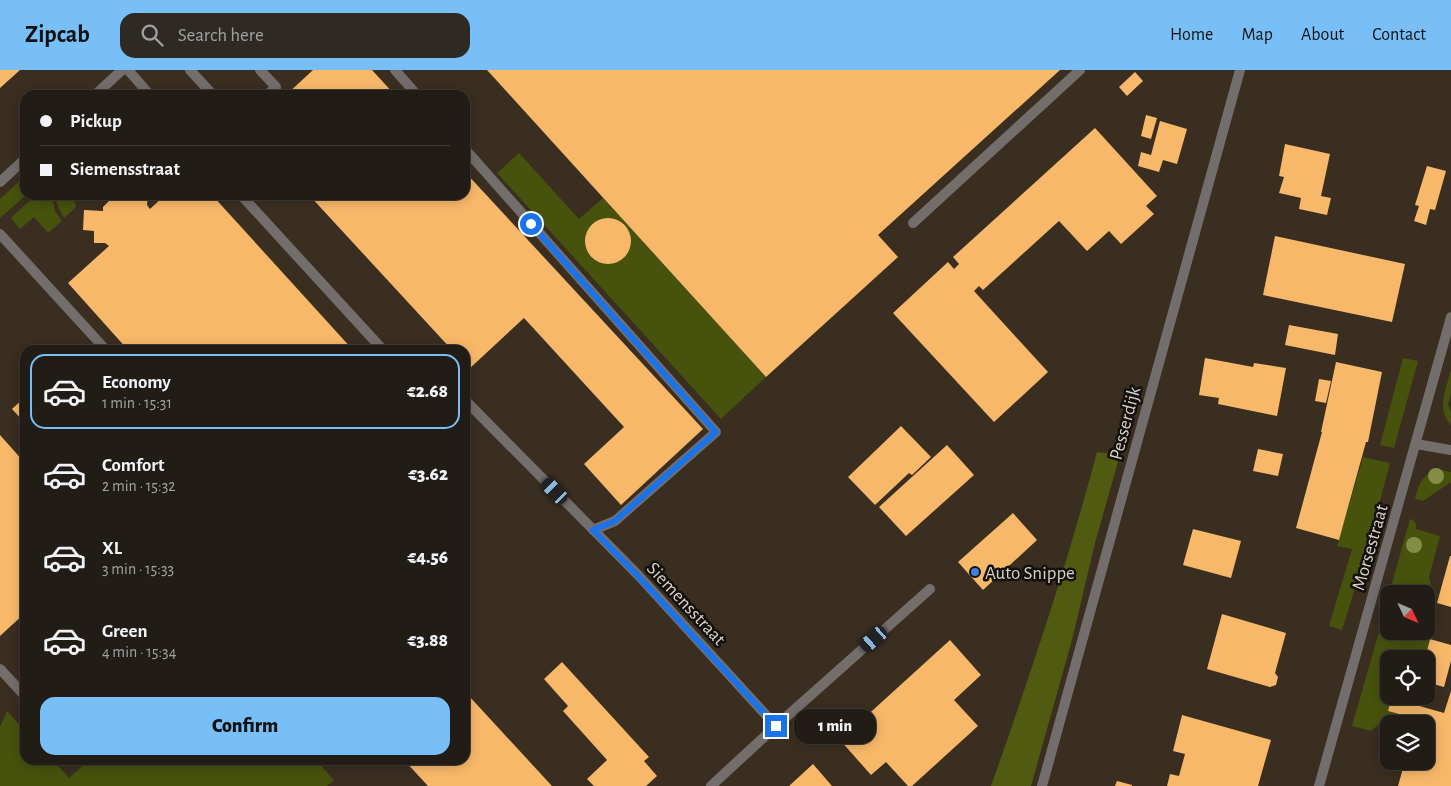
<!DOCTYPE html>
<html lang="en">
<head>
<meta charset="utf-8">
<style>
  body { margin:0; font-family:"Alegreya Sans",sans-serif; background:#2e2923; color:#f1f3f6; height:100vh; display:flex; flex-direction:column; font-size:19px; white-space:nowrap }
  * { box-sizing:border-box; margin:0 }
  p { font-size:16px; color:#a2a1a1 }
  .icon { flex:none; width:28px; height:28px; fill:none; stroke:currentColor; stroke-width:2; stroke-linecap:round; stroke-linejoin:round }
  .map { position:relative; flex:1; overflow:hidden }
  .side { position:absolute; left:20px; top:275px; width:450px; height:420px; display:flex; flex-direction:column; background:#221c16; border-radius:15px; box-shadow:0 2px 12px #0003,0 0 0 1px #3f3a35 }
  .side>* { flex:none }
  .banner { position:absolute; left:20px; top:20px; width:450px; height:110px; border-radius:15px; box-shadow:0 2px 12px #0003,0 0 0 1px #3f3a35; display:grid; align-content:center; height:110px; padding:0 20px; background:#221c16 }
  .needle { width:32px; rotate:134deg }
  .buttons { position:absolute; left:1380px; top:515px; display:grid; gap:10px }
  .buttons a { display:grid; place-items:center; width:55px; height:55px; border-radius:10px; background:#221c16; box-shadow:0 2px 12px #0003,0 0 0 1px #3f3a35; font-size:25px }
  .end { position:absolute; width:22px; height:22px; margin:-11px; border:6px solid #1a73e8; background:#fff; box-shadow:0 0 0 2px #fff }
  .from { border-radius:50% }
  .bubble { position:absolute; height:35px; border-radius:15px; background:#221c16; box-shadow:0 2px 12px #0003,0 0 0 1px #3f3a35; font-size:16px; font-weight:800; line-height:35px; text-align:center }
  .car { position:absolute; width:15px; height:30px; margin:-15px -8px; border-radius:6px; box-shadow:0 0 4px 1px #0007; background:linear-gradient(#222 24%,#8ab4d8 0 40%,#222 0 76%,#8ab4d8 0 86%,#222 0) }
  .banner b { display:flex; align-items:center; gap:18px; height:48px; font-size:19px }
  .banner b+b { border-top:1px solid #3f3a35 }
  .banner i { width:12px; height:12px; background:#f1f3f6 }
  ul { padding:9px 0 0; list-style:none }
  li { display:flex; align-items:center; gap:15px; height:75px; margin:0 10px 8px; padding:0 10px; border:2px solid transparent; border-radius:15px }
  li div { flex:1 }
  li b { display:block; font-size:19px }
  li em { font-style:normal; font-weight:800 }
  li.active { border-color:#78bff7 }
  li>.icon { width:45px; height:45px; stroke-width:1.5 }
  .button { display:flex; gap:10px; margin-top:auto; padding:10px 20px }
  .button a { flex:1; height:58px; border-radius:15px; background:#78bff7; color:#111; font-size:20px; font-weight:800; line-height:58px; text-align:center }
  header { display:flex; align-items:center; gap:30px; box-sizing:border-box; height:70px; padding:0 25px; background:#78bff7; color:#111 }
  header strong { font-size:24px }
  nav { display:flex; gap:28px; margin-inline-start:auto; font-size:18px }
  .search { width:350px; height:45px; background:#2e2923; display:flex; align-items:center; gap:12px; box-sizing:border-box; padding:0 18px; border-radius:15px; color:#a2a1a1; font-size:19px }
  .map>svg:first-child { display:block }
  .built { fill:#392e20; fill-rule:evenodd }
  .green { fill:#47520d }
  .forest { fill:#505b11 }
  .building { fill:#f7b86a }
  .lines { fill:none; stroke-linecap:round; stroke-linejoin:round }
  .service { stroke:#736d6c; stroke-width:10 }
  .minor { stroke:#736d6c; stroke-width:10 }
  .tertiary { stroke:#736d6c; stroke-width:10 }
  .tree { fill:#848d46 }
  .route { stroke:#1a73e8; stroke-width:6 }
  .shop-dot { fill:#3f7fe0; stroke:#13100c; stroke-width:2 }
  .labels { text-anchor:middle; stroke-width:5; stroke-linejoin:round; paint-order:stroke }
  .street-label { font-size:19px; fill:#d6d1cb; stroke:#13100c }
  .poi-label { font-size:19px; fill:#d6d1cb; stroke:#13100c; text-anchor:start }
</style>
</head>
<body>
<header>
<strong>Zipcab</strong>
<div class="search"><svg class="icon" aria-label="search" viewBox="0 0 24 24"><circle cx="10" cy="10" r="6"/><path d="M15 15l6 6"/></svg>Search here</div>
<nav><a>Home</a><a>Map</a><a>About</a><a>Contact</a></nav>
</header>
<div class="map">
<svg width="1451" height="716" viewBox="0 0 1451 716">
  <rect width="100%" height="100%" fill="#2e261d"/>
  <!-- built -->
  <path class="built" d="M 0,0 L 1451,0 L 1451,716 L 0,716 ZM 25,25 L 465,25 L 465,125 L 25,125 ZM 25,280 L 465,280 L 465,690 L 25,690 ZM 1389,524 L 1426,524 L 1426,561 L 1389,561 ZM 1389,589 L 1426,589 L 1426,626 L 1389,626 ZM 1389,654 L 1426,654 L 1426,691 L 1389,691 Z"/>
  <!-- green -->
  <path class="green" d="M 519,83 L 579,149 L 603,128 L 766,307 L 721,349 L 497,103 Z
    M 25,106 L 26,125 L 0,148 L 0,129 Z
    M 36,125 L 52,125 L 55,141 L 62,151 L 48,163 L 34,147 L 20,159 L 11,148 Z
    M 55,125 L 72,125 L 76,137 L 64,148 L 58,137 Z
    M 1403,288 L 1418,291 L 1394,378 L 1380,375 Z
    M 1451,300 L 1451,323 L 1448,335 L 1451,342 L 1451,355 C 1436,339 1446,319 1451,300 Z
    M 1363,387 L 1390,393 L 1367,480 L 1342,560 L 1329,556 L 1352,479 L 1337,476 Z
    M 1441,400 L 1451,402 L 1451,412 L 1423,431 L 1415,429 C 1419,413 1423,402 1441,400 Z
    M 1410,449 L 1413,450 L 1416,454 L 1416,459 L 1440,466 L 1429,507 L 1434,526 L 1430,539 L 1426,538 L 1426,524 L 1389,524 Z
    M 1381,555 L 1389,557 L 1389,561 L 1403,561 L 1430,569 L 1425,589 L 1389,589 L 1389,626 L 1392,626 L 1388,641 L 1418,649 L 1417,654 L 1411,654 L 1388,647 L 1371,661 L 1352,656 Z
    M 7,641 L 25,661 L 25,690 L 53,690 L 69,708 L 89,690 L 316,690 L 334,710 L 327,716 L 0,716 L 0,657 Z"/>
  <!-- forest -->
  <path class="forest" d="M 1097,382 L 1120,385 L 1095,473 L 1072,570 L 1031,716 L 991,716 C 1030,606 1067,495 1097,382 Z"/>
  <!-- building -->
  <path class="building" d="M 0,0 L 20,0 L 0,18 Z
    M 313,0 L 372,0 L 395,25 L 286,25 Z
    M 487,0 L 1060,0 L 878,165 L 898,187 L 766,307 Z
    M 1135,2 L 1143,11 L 1127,26 L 1119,17 Z
    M 1146,45 L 1157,48 L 1151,69 L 1141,66 Z
    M 1160,51 L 1187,59 L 1177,94 L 1163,90 L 1159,102 L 1138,96 L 1141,82 L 1151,85 Z
    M 1095,58 L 1157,126 L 1146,136 L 1154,144 L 1121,174 L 1109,161 L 1087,181 L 1059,151 L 983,220 L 979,216 L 974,221 L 1048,302 L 994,352 L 893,243 L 948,192 L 954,199 L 959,194 L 953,187 Z
    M 1285,74 L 1330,84 L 1321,126 L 1331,128 L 1327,145 L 1299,139 L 1301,128 L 1279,123 L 1284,107 L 1279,106 Z
    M 1427,96 L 1446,101 L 1435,140 L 1430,139 L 1426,155 L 1414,151 L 1419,136 L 1415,135 Z
    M 465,102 L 703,359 L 621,435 L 584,394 L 624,357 L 524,248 L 469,299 L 465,295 L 465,280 L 452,280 L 309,125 L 465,125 Z
    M 115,125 L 148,125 L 147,135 L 150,139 L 165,125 L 212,125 L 353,280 L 128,280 L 68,213 L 109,176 L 105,173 L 94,173 L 94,161 L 83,160 L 84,140 L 103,141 L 103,137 L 111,129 L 115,129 Z
    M585 171a23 23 0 1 1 46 0a23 23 0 1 1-46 0Z
    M 1275,166 L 1405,194 L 1392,252 L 1263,225 Z
    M 1289,255 L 1338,264 L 1335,285 L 1285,275 Z
    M 1205,288 L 1253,297 L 1254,293 L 1286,298 L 1277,346 L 1218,334 L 1219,328 L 1199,325 Z
    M 1336,292 L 1382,302 L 1368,372 L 1366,372 L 1339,470 L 1296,458 L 1322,362 L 1321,362 Z
    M 1319,309 L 1331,311 L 1326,333 L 1315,331 Z
    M 25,327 L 25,353 L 12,339 Z
    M 901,356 L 931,387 L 912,405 L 909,403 L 875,435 L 848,407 Z
    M 0,365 L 25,393 L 25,543 L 0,566 Z
    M 947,375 L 974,405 L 906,466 L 879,437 Z
    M 1258,379 L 1283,384 L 1278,406 L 1253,401 Z
    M 1013,443 L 1037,470 L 983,520 L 958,492 Z
    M 1193,459 L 1241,471 L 1231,508 L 1183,495 Z
    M 1450,486 L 1451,486 L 1451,537 L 1437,533 Z
    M 1222,544 L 1286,563 L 1275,603 L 1278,607 L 1276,615 L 1270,617 L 1207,599 Z
    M 1430,569 L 1451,575 L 1451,591 L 1444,617 L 1426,612 L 1425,589 Z
    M 950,570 L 981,605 L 954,630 L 978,656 L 912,716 L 908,716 L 886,692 L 871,705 L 840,670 Z
    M 562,592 L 649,687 L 644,691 L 657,706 L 646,716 L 594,716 L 587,709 L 607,690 L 563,641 L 568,636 L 544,609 Z
    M 1451,621 L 1451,716 L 1398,716 L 1405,691 L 1426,691 L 1426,654 L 1417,654 L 1418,649 L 1388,641 L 1392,626 L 1419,626 L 1416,635 L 1444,643 Z
    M 469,626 L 552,716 L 428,716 L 404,690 L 465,690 L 465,630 Z
    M 1182,645 L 1271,670 L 1258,716 L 1167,716 L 1170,704 L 1179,706 L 1185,684 L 1173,681 Z
    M 813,694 L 832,716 L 789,716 Z
    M 1117,711 L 1132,715 L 1132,716 L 1115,716 Z"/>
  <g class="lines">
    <!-- service -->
    <path class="service" d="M 128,0 L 150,25
      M 190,0 L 213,25
      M 260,0 L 276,17 L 267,25
      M 395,0 L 417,25
      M 465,79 L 716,362 L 615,451 L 593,460
      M 241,125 L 383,280
      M 913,153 L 1080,0
      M 0,164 L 106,280
      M 465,330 L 639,506 L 776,656
      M 0,599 L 25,626"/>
    <!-- minor -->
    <path class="minor" d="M 1416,374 L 1451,380
      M 711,716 L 776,656 L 930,519
      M 1042,716 L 1240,0
      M 1319,716 L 1451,247"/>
    <!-- tertiary -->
    <path class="tertiary" d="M 95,25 L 122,0
      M 0,112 L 25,89"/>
  </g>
  <!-- trees -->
  <g class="tree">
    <circle cx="1436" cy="406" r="8"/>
    <circle cx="1414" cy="475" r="8"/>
  </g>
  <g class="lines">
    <!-- route -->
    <path class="route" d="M 531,154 L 716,362 L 615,451 L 593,460 L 638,506 L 776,656"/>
  </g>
  <!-- markers -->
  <circle class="shop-dot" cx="975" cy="502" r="5"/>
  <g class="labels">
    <!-- street labels -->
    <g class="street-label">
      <text transform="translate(1124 353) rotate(-75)" y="7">Pesserdijk</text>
      <text transform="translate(1369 477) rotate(-74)" y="7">Morsestraat</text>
      <text transform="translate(687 533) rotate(47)" y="7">Siemensstraat</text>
    </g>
    <!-- poi labels -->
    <g class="poi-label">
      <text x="985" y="509">Auto Snippe</text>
    </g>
  </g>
</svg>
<div class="buttons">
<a><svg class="needle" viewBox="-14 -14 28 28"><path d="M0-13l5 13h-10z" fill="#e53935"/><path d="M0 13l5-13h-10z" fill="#a2a1a1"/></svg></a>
<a><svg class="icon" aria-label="locate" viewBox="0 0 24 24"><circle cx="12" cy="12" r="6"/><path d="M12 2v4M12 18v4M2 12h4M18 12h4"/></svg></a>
<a><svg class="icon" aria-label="layers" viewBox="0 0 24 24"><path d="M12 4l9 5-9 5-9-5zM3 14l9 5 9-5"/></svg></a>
</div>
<i class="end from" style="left:531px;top:154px"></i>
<i class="end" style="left:776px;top:656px"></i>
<div class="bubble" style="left:794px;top:639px;width:82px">1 min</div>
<i class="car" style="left:555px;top:421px;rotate:316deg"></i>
<i class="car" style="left:874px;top:569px;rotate:229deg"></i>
<div class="banner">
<b><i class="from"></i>Pickup</b>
<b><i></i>Siemensstraat</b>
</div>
<section class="side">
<ul>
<li class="active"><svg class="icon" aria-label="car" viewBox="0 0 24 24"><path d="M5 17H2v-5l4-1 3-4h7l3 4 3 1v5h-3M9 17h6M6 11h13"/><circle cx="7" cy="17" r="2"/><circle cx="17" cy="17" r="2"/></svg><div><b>Economy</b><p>1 min · 15:31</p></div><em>€2.68</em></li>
<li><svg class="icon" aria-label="car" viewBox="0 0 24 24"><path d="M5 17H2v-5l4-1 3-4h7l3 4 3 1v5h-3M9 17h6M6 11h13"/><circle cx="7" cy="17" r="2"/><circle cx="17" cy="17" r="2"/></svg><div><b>Comfort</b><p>2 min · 15:32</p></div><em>€3.62</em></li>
<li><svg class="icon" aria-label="car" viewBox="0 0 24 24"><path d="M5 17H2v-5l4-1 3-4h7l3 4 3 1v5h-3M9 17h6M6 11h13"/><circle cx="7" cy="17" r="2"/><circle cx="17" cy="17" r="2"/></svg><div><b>XL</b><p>3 min · 15:33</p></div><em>€4.56</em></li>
<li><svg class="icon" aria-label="car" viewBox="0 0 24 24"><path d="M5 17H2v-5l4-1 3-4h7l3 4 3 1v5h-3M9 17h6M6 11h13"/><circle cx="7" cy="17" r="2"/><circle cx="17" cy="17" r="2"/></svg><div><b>Green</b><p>4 min · 15:34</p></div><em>€3.88</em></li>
</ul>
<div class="button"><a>Confirm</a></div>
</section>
</div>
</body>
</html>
